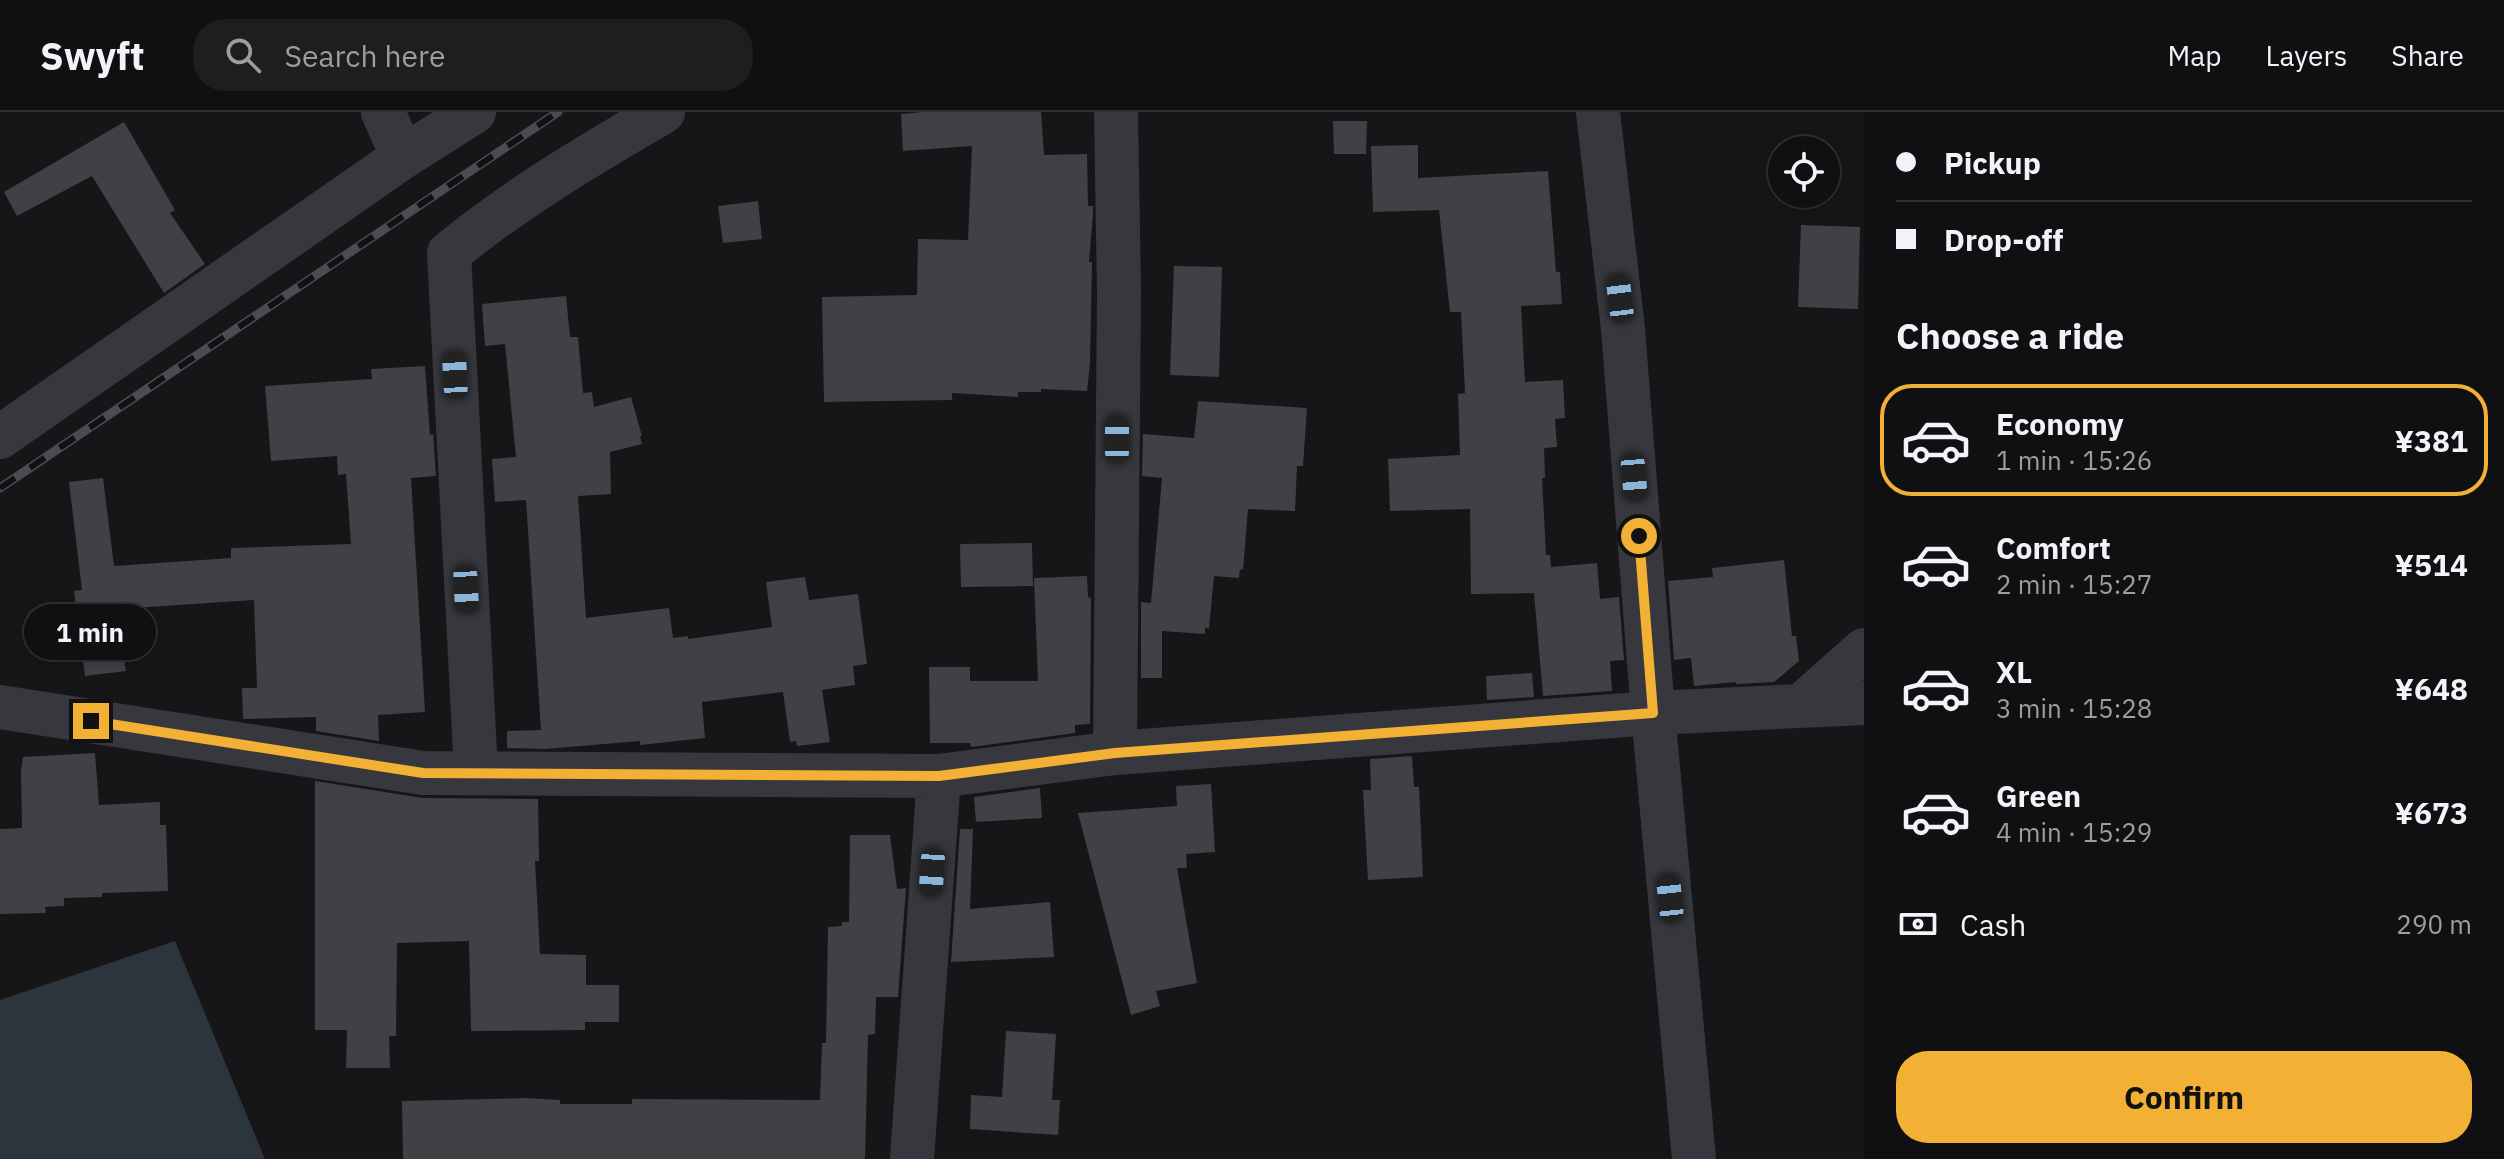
<!DOCTYPE html>
<html lang="en">
<head>
<meta charset="utf-8">
<style>
  body { margin:0; font-family:"IBM Plex Sans",sans-serif; background:#1e1e20; color:#f1f3f6; height:100vh; display:flex; flex-direction:column; font-size:30px; white-space:nowrap }
  * { box-sizing:border-box; margin:0 }
  p { font-size:26px; color:#9c9d9f }
  .icon { flex:none; width:44px; height:44px; fill:none; stroke:currentColor; stroke-width:2; stroke-linecap:round; stroke-linejoin:round }
  .map { position:relative; flex:1; overflow:hidden }
  .side { display:flex; flex-direction:column; background:#101012; width:640px }
  .side>* { flex:none }
  .top-card { display:grid; align-content:center; height:176px; padding:0 32px; background:#101012 }
  .buttons { position:absolute; left:1768px; top:24px; display:grid; gap:16px }
  .buttons a { display:grid; place-items:center; width:72px; height:72px; border-radius:50%; background:#101012; box-shadow:0 4px 12px #0003,0 0 0 2px #303032; font-size:40px }
  .end { position:absolute; width:36px; height:36px; margin:-18px; border:10px solid #f2b134; background:#111; box-shadow:0 0 0 4px #111 }
  .from { border-radius:50% }
  .bubble { position:absolute; height:56px; border-radius:28px; background:#101012; box-shadow:0 4px 12px #0003,0 0 0 2px #303032; font-size:26px; font-weight:700; line-height:56px; text-align:center }
  .car { position:absolute; width:24px; height:48px; margin:-24px -12px; border-radius:10px; box-shadow:0 0 6px 2px #0007; background:linear-gradient(#222 24%,#8ab4d8 0 40%,#222 0 76%,#8ab4d8 0 86%,#222 0) }
  .top-card b { display:flex; align-items:center; gap:28px; height:76px; font-size:30px }
  .top-card b+b { border-top:2px solid #303032 }
  .top-card i { width:20px; height:20px; background:#f1f3f6 }
  ul { padding:0; list-style:none }
  li { display:flex; align-items:center; gap:24px; height:112px; margin:0 16px 12px; padding:0 16px; border:4px solid transparent; border-radius:32px }
  li div { flex:1 }
  li b { display:block; font-size:30px }
  li em { font-style:normal; font-weight:700 }
  li.selected { border-color:#f2b134 }
  li>.icon { width:72px; height:72px; stroke-width:1.5 }
  h2 { padding:0 32px; font-size:36px; line-height:96px }
  .pay { display:flex; align-items:center; gap:20px; height:88px; padding:0 32px; font-size:30px }
  .pay p { margin-inline-start:auto }
  .button { display:flex; gap:16px; margin-top:auto; padding:16px 32px }
  .button a { flex:1; height:92px; border-radius:32px; background:#f2b134; color:#111; font-size:32px; font-weight:700; line-height:92px; text-align:center }
  header { display:flex; align-items:center; gap:48px; box-sizing:border-box; height:112px; padding:0 40px; background:#101012; border-bottom:2px solid #303032 }
  header strong { font-size:38px }
  nav { display:flex; gap:44px; margin-inline-start:auto; font-size:28px }
  .search { width:560px; height:72px; background:#1e1e20; display:flex; align-items:center; gap:20px; box-sizing:border-box; padding:0 28px; border-radius:32px; color:#9c9d9f; font-size:30px }
  main { display:flex; flex:1; min-height:0 }
  .map>svg:first-child { display:block }
  .water { fill:#2c353c }
  .building { fill:#404145 }
  .lines { fill:none; stroke-linecap:round; stroke-linejoin:round }
  .minor { stroke:#37383d; stroke-width:44 }
  .rail-casing { stroke:#4a4c52; stroke-width:9 }
  .rail { stroke:#111113; stroke-width:6; stroke-dasharray:18; stroke-linecap:butt }
  .route { stroke:#f2b134; stroke-width:10 }
</style>
</head>
<body>
<header>
<strong>Swyft</strong>
<div class="search"><svg class="icon" aria-label="search" viewBox="0 0 24 24"><circle cx="10" cy="10" r="6"/><path d="M15 15l6 6"/></svg>Search here</div>
<nav><a>Map</a><a>Layers</a><a>Share</a></nav>
</header>
<main>
<div class="map">
<svg width="1864" height="1047" viewBox="0 0 1864 1047">
  <rect width="100%" height="100%" fill="#161618"/>
  <!-- water -->
  <path class="water" d="M 175,829 L 265,1047 L 0,1047 L 0,888 Z"/>
  <!-- building -->
  <path class="building" d="M 923,0 L 1041,0 L 1044,43 L 1087,42 L 1088,94 L 1093,94 L 1093,101 L 1089,150 L 1092,150 L 1090,251 L 1087,279 L 1041,277 L 1041,280 L 1018,280 L 1018,285 L 952,281 L 952,288 L 824,290 L 822,185 L 917,183 L 918,127 L 968,128 L 972,34 L 903,39 L 901,2 Z
    M 1333,9 L 1367,9 L 1366,42 L 1334,42 Z
    M 124,10 L 175,98 L 170,101 L 205,152 L 164,181 L 92,64 L 17,104 L 4,80 Z
    M 1418,33 L 1418,66 L 1548,59 L 1556,160 L 1560,160 L 1562,192 L 1521,194 L 1525,270 L 1563,268 L 1565,306 L 1555,307 L 1557,335 L 1544,336 L 1545,366 L 1542,366 L 1546,443 L 1550,443 L 1551,455 L 1597,451 L 1600,487 L 1619,485 L 1624,548 L 1610,549 L 1612,579 L 1543,584 L 1534,481 L 1471,482 L 1470,397 L 1390,399 L 1388,347 L 1460,343 L 1458,282 L 1465,281 L 1461,200 L 1450,200 L 1439,98 L 1373,100 L 1371,34 Z
    M 758,89 L 762,127 L 723,131 L 718,94 Z
    M 1801,113 L 1860,115 L 1858,197 L 1798,195 Z
    M 1174,154 L 1222,155 L 1219,265 L 1170,263 Z
    M 566,184 L 570,225 L 578,225 L 583,281 L 592,280 L 594,295 L 631,285 L 642,324 L 640,324 L 642,332 L 610,340 L 611,382 L 578,384 L 586,506 L 669,496 L 673,526 L 688,524 L 688,527 L 772,515 L 766,470 L 805,465 L 809,488 L 858,482 L 867,552 L 853,554 L 855,573 L 822,578 L 830,630 L 797,634 L 796,629 L 790,630 L 783,580 L 702,590 L 705,626 L 640,633 L 640,629 L 545,637 L 507,636 L 507,619 L 541,618 L 526,388 L 495,390 L 492,347 L 516,345 L 505,232 L 485,234 L 482,192 Z
    M 425,254 L 430,323 L 433,322 L 436,364 L 411,366 L 425,600 L 378,603 L 379,629 L 316,619 L 316,605 L 243,607 L 242,576 L 257,576 L 254,488 L 117,497 L 126,559 L 85,564 L 74,479 L 82,478 L 69,370 L 103,366 L 114,454 L 231,446 L 231,436 L 351,432 L 346,362 L 338,363 L 337,344 L 271,349 L 265,274 L 372,267 L 371,257 Z
    M 1198,289 L 1307,296 L 1303,354 L 1297,354 L 1295,399 L 1248,397 L 1243,458 L 1240,457 L 1239,466 L 1214,464 L 1209,516 L 1205,516 L 1205,522 L 1162,519 L 1162,566 L 1141,566 L 1141,490 L 1151,491 L 1162,366 L 1142,364 L 1143,322 L 1194,326 Z
    M 1032,431 L 1033,474 L 961,475 L 960,432 Z
    M 1784,448 L 1792,524 L 1796,524 L 1799,549 L 1774,570 L 1736,572 L 1736,570 L 1694,574 L 1691,546 L 1674,548 L 1668,469 L 1713,465 L 1712,456 Z
    M 1087,464 L 1088,485 L 1091,486 L 1090,612 L 1075,613 L 1075,621 L 971,635 L 970,631 L 930,631 L 929,555 L 970,555 L 970,569 L 1038,569 L 1034,466 Z
    M 1532,561 L 1534,585 L 1487,588 L 1486,564 Z
    M 95,641 L 99,693 L 160,690 L 160,713 L 166,713 L 168,779 L 102,781 L 102,785 L 64,786 L 64,794 L 45,795 L 46,801 L 0,802 L 0,717 L 22,716 L 21,658 L 23,645 Z
    M 1412,644 L 1414,675 L 1419,675 L 1423,765 L 1368,768 L 1363,678 L 1371,678 L 1370,647 Z
    M 315,669 L 423,686 L 538,687 L 539,749 L 535,749 L 540,842 L 586,843 L 586,873 L 619,873 L 619,910 L 585,910 L 585,918 L 471,919 L 469,829 L 397,831 L 396,924 L 389,924 L 390,956 L 346,956 L 347,918 L 315,918 Z
    M 1211,672 L 1215,740 L 1186,742 L 1187,756 L 1177,756 L 1197,871 L 1156,879 L 1160,894 L 1131,903 L 1078,701 L 1177,694 L 1176,674 Z
    M 1040,676 L 1042,706 L 976,710 L 974,685 Z
    M 960,717 L 973,717 L 970,797 L 1050,790 L 1054,845 L 951,850 Z
    M 850,723 L 890,723 L 897,777 L 906,776 L 898,885 L 876,885 L 875,922 L 868,923 L 865,1047 L 403,1047 L 402,989 L 526,986 L 560,988 L 560,992 L 632,992 L 632,987 L 820,988 L 822,931 L 826,931 L 828,815 L 842,814 L 842,810 L 849,810 Z
    M 1006,919 L 1056,922 L 1052,988 L 1060,988 L 1058,1023 L 970,1017 L 971,983 L 1002,985 Z"/>
  <g class="lines">
    <!-- minor -->
    <path class="minor" d="M 383,0 L 403,45
      M 1598,0 L 1623,217 L 1653,601 L 1694,1047
      M 0,325 L 403,45 L 474,0
      M 1801,594 L 1864,538
      M 0,595 L 423,661 L 939,664 L 1115,641 L 1653,601 L 1864,591
      M 1115,641 L 1119,181 L 1116,0
      M 476,660 L 449,141 C 515,87 589,43 663,0
      M 912,1047 L 939,664"/>
    <defs>
      <path id="rail" d="M 0,376 L 558,0"/>
    </defs>
    <!-- rail casing -->
    <use href="#rail" class="rail-casing"/>
    <!-- rail -->
    <use href="#rail" class="rail"/>
  </g>
  <g class="lines">
    <!-- route -->
    <path class="route" d="M 91,609 L 423,661 L 939,664 L 1115,641 L 1653,601 L 1639,424"/>
  </g>
</svg>
<div class="buttons">
<a><svg class="icon" aria-label="locate" viewBox="0 0 24 24"><circle cx="12" cy="12" r="6"/><path d="M12 2v4M12 18v4M2 12h4M18 12h4"/></svg></a>
</div>
<i class="end from" style="left:1639px;top:424px"></i>
<i class="end" style="left:91px;top:609px"></i>
<div class="bubble" style="left:24px;top:492px;width:132px">1 min</div>
<i class="car" style="left:1620px;top:186px;rotate:353deg"></i>
<i class="car" style="left:455px;top:263px;rotate:357deg"></i>
<i class="car" style="left:1117px;top:327px;rotate:0deg"></i>
<i class="car" style="left:1634px;top:365px;rotate:175deg"></i>
<i class="car" style="left:466px;top:477px;rotate:177deg"></i>
<i class="car" style="left:932px;top:760px;rotate:184deg"></i>
<i class="car" style="left:1670px;top:786px;rotate:354deg"></i>
</div>
<section class="side">
<div class="top-card">
<b><i class="from"></i>Pickup</b>
<b><i></i>Drop-off</b>
</div>
<h2>Choose a ride</h2>
<ul>
<li class="selected"><svg class="icon" aria-label="car" viewBox="0 0 24 24"><path d="M5 17H2v-5l4-1 3-4h7l3 4 3 1v5h-3M9 17h6M6 11h13"/><circle cx="7" cy="17" r="2"/><circle cx="17" cy="17" r="2"/></svg><div><b>Economy</b><p>1 min · 15:26</p></div><em>¥381</em></li>
<li><svg class="icon" aria-label="car" viewBox="0 0 24 24"><path d="M5 17H2v-5l4-1 3-4h7l3 4 3 1v5h-3M9 17h6M6 11h13"/><circle cx="7" cy="17" r="2"/><circle cx="17" cy="17" r="2"/></svg><div><b>Comfort</b><p>2 min · 15:27</p></div><em>¥514</em></li>
<li><svg class="icon" aria-label="car" viewBox="0 0 24 24"><path d="M5 17H2v-5l4-1 3-4h7l3 4 3 1v5h-3M9 17h6M6 11h13"/><circle cx="7" cy="17" r="2"/><circle cx="17" cy="17" r="2"/></svg><div><b>XL</b><p>3 min · 15:28</p></div><em>¥648</em></li>
<li><svg class="icon" aria-label="car" viewBox="0 0 24 24"><path d="M5 17H2v-5l4-1 3-4h7l3 4 3 1v5h-3M9 17h6M6 11h13"/><circle cx="7" cy="17" r="2"/><circle cx="17" cy="17" r="2"/></svg><div><b>Green</b><p>4 min · 15:29</p></div><em>¥673</em></li>
</ul>
<div class="pay"><svg class="icon" aria-label="cash" viewBox="0 0 24 24"><path d="M3 7h18v10H3z"/><circle cx="12" cy="12" r="2"/></svg>Cash<p>290 m</p></div>
<div class="button"><a>Confirm</a></div>
</section>
</main>
</body>
</html>
